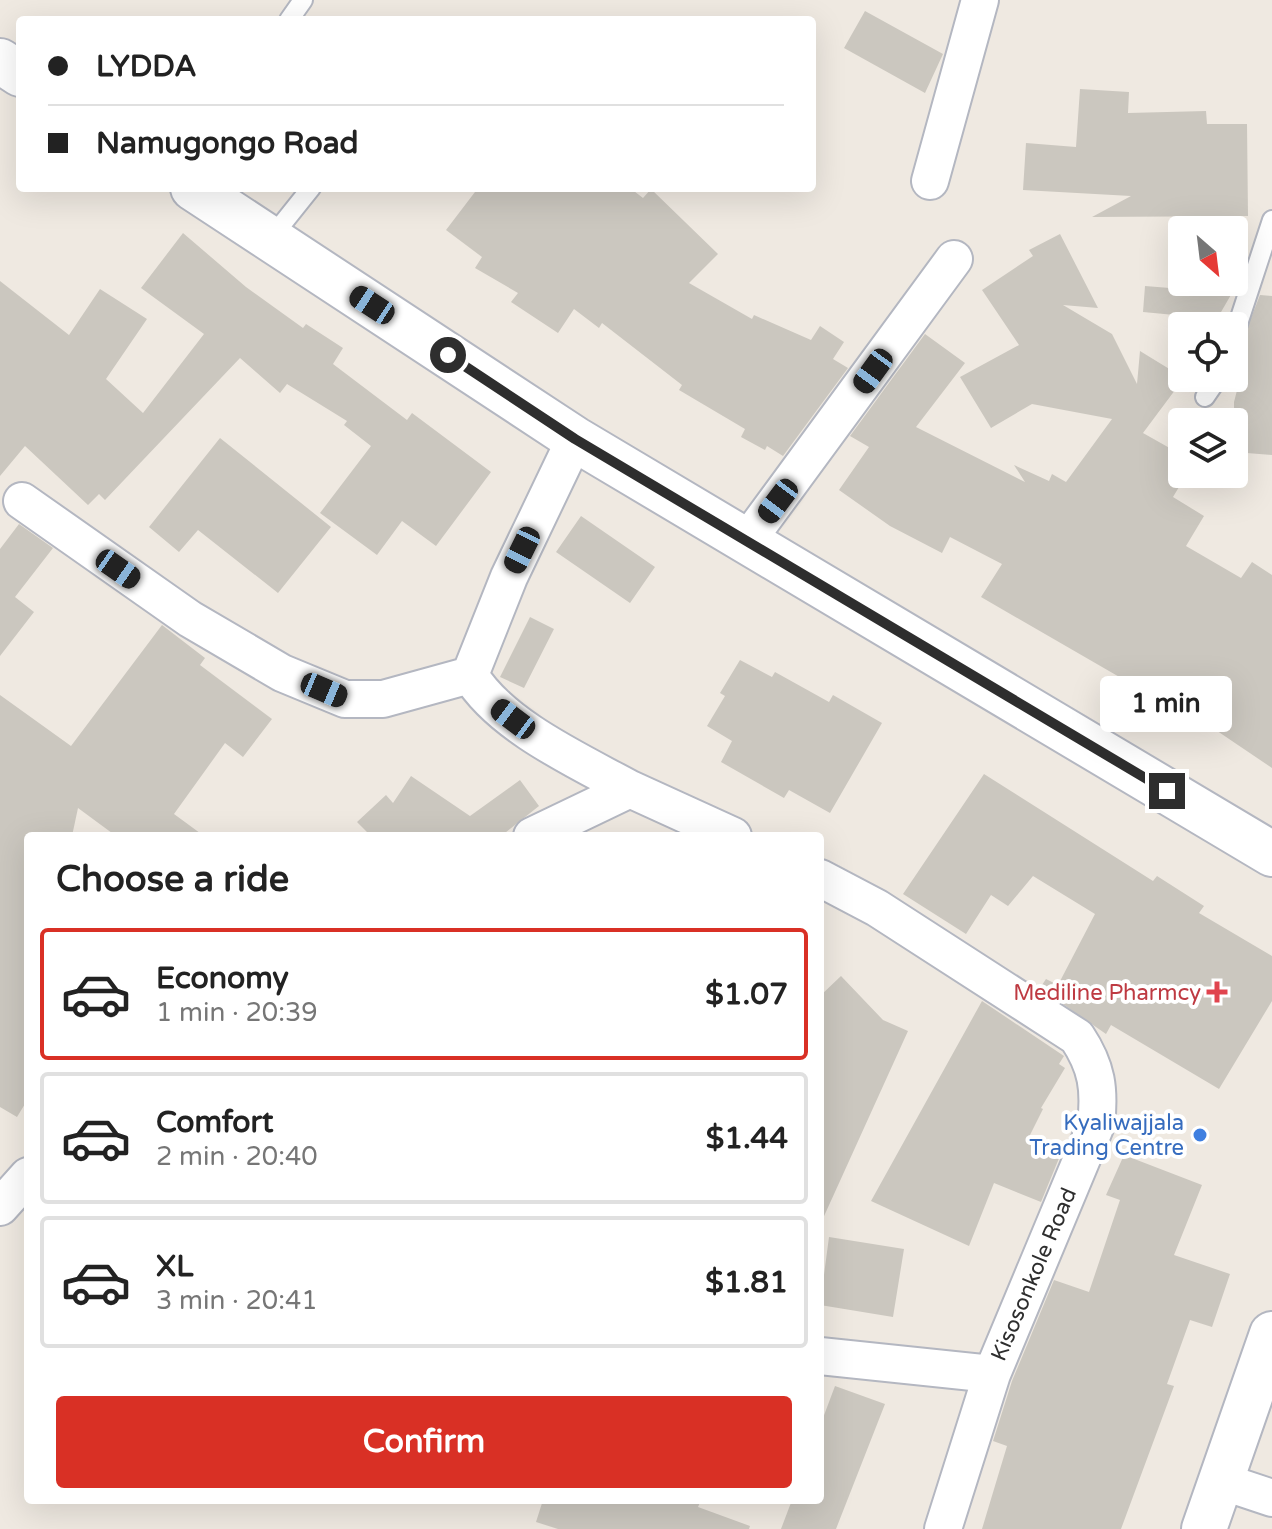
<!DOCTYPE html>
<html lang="en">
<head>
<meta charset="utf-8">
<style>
  body { margin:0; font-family:"Varela Round",sans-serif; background:#f6f6f6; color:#222; height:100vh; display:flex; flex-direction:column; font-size:30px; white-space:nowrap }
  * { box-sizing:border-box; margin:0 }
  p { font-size:26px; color:#767676 }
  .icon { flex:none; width:44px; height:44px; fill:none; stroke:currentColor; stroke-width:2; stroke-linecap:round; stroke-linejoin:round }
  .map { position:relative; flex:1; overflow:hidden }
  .side { position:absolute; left:24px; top:832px; width:800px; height:672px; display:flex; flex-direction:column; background:#fff; border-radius:8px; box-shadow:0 8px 32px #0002 }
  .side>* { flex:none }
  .hud { position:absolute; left:16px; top:16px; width:800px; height:176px; border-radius:8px; box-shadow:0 8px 32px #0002; display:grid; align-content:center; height:176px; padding:0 32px; background:#fff }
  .needle { width:52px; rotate:152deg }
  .controls { position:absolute; left:1168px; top:216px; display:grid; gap:16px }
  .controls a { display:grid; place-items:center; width:80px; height:80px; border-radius:8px; background:#fff; box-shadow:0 8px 32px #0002; font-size:40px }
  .end { position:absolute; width:36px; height:36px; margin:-18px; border:10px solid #2e2e2e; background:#fff; box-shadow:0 0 0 4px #fff }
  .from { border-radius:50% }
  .bubble { position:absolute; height:56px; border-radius:8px; background:#fff; box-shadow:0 8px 32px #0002; font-size:26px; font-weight:700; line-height:56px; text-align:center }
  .car { position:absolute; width:24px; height:48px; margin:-24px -12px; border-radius:10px; box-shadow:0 0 6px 2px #0007; background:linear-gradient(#222 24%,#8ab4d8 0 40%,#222 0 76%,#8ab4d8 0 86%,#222 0) }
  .hud b { display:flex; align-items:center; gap:28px; height:76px; font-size:30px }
  .hud b+b { border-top:2px solid #e0e0e0 }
  .hud i { width:20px; height:20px; background:#222 }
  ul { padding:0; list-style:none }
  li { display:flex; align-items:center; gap:24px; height:132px; margin:0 16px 12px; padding:0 16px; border:4px solid #e0e0e0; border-radius:8px }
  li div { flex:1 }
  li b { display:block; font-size:30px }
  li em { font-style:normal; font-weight:700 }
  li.on { border-color:#d93025 }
  li>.icon { width:72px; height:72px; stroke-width:1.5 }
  h2 { padding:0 32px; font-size:36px; line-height:96px }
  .primary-button { display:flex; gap:16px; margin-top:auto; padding:16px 32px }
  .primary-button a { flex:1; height:92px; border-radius:8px; background:#d93025; color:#fff; font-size:32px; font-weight:700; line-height:92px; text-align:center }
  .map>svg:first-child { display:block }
  .building { fill:#cbc7bf }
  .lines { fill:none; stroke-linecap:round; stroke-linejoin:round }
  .service-casing { stroke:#b4b7c1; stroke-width:22 }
  .minor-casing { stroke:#b4b7c1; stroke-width:40 }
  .secondary-casing { stroke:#b4b7c1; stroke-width:48 }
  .service { stroke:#fff; stroke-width:18 }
  .minor { stroke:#fff; stroke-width:36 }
  .secondary { stroke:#fff; stroke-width:44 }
  .route { stroke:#2e2e2e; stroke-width:10 }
  .health-dot { fill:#e0444e; stroke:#fff; stroke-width:3 }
  .shop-dot { fill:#3f7fe0; stroke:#fff; stroke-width:3 }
  .labels { text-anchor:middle; stroke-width:8; stroke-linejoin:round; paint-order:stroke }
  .health-label { font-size:22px; fill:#be3a42; stroke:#fff; text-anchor:end }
  .shop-label { font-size:22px; fill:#366cbe; stroke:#fff; text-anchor:end }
  .street-label { font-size:22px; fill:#2e2e2e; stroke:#fff }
</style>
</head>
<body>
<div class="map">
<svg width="1272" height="1529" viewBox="0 0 1272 1529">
  <rect width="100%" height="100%" fill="#efe9e1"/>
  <!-- building -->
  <path class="building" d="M 865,11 L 943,54 L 925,93 L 844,48 Z
    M 1080,89 L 1129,92 L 1128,113 L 1206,111 L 1207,124 L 1247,124 L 1248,216 L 1092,217 L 1131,196 L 1023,190 L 1026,143 L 1076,147 Z
    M 478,188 L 630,188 L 643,198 L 651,189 L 718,254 L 689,283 L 752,319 L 754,315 L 811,340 L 820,326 L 844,342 L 833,359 L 848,368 L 783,456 L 767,446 L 765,450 L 741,437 L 745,429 L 679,390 L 682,385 L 602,323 L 599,328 L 574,309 L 558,333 L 511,302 L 518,293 L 475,268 L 482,257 L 446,230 Z
    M 183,233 L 246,287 L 303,328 L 306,324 L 343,348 L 333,364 L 407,420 L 412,413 L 491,472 L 436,546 L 402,521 L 377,555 L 320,513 L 371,446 L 344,425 L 347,421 L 287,384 L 280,393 L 240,358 L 105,500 L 99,494 L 88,505 L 25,446 L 0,476 L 0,281 L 69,335 L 100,289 L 147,319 L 106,379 L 143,413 L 204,334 L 141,288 Z
    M 1060,234 L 1098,308 L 1063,305 L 1112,334 L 1137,384 L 1140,351 L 1184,378 L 1143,433 L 1182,455 L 1182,482 L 1173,497 L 1204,516 L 1186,546 L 1241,578 L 1252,562 L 1272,575 L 1272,768 L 1158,691 L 1154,697 L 981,597 L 1002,564 L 950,537 L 942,553 L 890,526 L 839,490 L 869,447 L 850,436 L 925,334 L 965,363 L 916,427 L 1025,482 L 1014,465 L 1049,481 L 1052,474 L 1066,482 L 1112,419 L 1032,404 L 991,428 L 960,377 L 1019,345 L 982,290 L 1033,256 L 1029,250 Z
    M 1145,286 L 1232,293 L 1217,319 L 1143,312 Z
    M 1260,295 L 1272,296 L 1272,455 L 1234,452 L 1234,402 L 1242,371 L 1236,370 L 1240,346 Z
    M 220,438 L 331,527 L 278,593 L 198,530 L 179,552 L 149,527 Z
    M 581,516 L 655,567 L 630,603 L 556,552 Z
    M 19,524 L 53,548 L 15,597 L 34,612 L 0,656 L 0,549 Z
    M 530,617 L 554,629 L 524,688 L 500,677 Z
    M 162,625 L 205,658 L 200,665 L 272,719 L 243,757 L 225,743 L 174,814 L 204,836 L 116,836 L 78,808 L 72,836 L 28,836 L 28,1099 L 17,1117 L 0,1107 L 0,695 L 71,746 Z
    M 740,660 L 772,677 L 775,672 L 829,702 L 833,695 L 882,723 L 830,813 L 789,790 L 784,798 L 721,762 L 732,741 L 707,726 L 725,696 L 720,693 Z
    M 984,774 L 1153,881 L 1157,876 L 1204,906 L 1199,913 L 1272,956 L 1272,1001 L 1219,1089 L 1111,1025 L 1106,1034 L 1040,988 L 1046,979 L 1058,985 L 1095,914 L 1033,876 L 1008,906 L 991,895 L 966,934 L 903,894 Z
    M 411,776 L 470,816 L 520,780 L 539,806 L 501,836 L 371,836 L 357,822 L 386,795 L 393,803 Z
    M 841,976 L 883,1020 L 908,1031 L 820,1225 L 820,996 Z
    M 982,1001 L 1064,1056 L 1059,1064 L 1065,1068 L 1041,1108 L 1043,1109 L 1029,1137 L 1062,1151 L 1041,1202 L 994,1183 L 969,1246 L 871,1201 Z
    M 1124,1155 L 1202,1185 L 1174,1255 L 1230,1274 L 1212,1327 L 1190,1320 L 1167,1384 L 1174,1386 L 1121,1529 L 982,1529 L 1007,1446 L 993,1441 L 1012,1381 L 1054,1280 L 1089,1292 L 1120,1200 L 1106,1195 Z
    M 829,1237 L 904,1249 L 893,1317 L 820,1305 Z
    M 835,1386 L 885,1404 L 836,1529 L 781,1529 L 792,1500 L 820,1500 L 820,1426 Z
    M 543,1500 L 701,1500 L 698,1507 L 750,1526 L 749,1529 L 558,1529 L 536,1522 Z"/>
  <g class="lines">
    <defs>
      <path id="service" d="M 289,20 L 303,0
        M 271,238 L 311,188
        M 1234,336 L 1272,220
        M 1205,397 L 1218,378"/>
      <path id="minor" d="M 930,181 L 980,0
        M 575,439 L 509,577 L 470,675 C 501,726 579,761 630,789
        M 22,501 L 190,619 L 282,673 L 345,699 L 383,699 L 470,675
        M 747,541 L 954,259
        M 532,836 L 630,789 L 733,836
        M 820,878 L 877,908 L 1077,1037 C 1097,1067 1100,1089 1096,1125 L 992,1374 L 943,1529
        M 0,1207 L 28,1176
        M 820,1356 L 992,1374
        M 1221,1481 L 1272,1498"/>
      <path id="secondary" d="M 0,61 L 20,74
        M 193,188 L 575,439 L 1272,854
        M 1204,1529 L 1272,1334"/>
    </defs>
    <!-- service casing -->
    <use href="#service" class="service-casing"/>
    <!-- minor casing -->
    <use href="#minor" class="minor-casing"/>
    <!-- secondary casing -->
    <use href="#secondary" class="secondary-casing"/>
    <!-- service -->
    <use href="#service" class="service"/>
    <!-- minor -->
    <use href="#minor" class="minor"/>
    <!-- secondary -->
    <use href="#secondary" class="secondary"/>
  </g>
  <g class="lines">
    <!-- route -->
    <path class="route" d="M 448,355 L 575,439 L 1167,791"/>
  </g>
  <!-- markers -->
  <path class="health-dot" d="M1213 980h8v8h8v8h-8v8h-8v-8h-8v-8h8z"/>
  <circle class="shop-dot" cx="1200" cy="1135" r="8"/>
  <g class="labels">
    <!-- health labels -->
    <g class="health-label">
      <text x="1201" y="1000">Mediline Pharmcy</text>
    </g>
    <!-- shop labels -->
    <g class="shop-label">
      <text x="1184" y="1130">Kyaliwajjala<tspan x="1184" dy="25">Trading Centre</tspan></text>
    </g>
    <!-- street labels -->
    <g class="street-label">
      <text transform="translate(1033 1274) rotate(-67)" y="8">Kisosonkole Road</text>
    </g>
  </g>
</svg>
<div class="controls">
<a><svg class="needle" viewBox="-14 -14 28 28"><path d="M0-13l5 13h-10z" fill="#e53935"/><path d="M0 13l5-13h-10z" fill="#767676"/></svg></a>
<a><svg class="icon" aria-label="locate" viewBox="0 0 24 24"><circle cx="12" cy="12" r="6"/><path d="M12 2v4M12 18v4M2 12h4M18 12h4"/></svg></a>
<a><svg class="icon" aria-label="layers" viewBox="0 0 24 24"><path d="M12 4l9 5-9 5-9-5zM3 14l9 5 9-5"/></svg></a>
</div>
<i class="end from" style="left:448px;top:355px"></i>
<i class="end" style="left:1167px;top:791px"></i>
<div class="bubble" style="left:1100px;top:676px;width:132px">1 min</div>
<i class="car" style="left:372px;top:305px;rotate:303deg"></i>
<i class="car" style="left:873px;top:371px;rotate:216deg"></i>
<i class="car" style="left:778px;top:501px;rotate:217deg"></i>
<i class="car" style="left:522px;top:550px;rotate:206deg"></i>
<i class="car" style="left:118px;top:569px;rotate:125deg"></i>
<i class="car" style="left:324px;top:690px;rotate:113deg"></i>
<i class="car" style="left:513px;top:719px;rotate:307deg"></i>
<div class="hud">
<b><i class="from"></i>LYDDA</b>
<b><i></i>Namugongo Road</b>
</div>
<section class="side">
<h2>Choose a ride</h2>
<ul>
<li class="on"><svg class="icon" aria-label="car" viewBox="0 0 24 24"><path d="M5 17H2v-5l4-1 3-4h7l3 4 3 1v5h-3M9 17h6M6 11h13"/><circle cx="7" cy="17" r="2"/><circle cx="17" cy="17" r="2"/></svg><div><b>Economy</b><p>1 min · 20:39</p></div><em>$1.07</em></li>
<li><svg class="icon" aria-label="car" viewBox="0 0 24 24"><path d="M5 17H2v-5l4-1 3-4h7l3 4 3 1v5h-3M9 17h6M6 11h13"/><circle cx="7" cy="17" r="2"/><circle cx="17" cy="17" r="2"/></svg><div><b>Comfort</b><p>2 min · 20:40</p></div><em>$1.44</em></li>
<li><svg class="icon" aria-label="car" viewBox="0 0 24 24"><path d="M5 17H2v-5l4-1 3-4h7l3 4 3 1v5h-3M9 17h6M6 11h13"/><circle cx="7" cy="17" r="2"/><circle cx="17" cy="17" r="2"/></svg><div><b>XL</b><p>3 min · 20:41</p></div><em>$1.81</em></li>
</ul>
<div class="primary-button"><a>Confirm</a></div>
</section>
</div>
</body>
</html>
